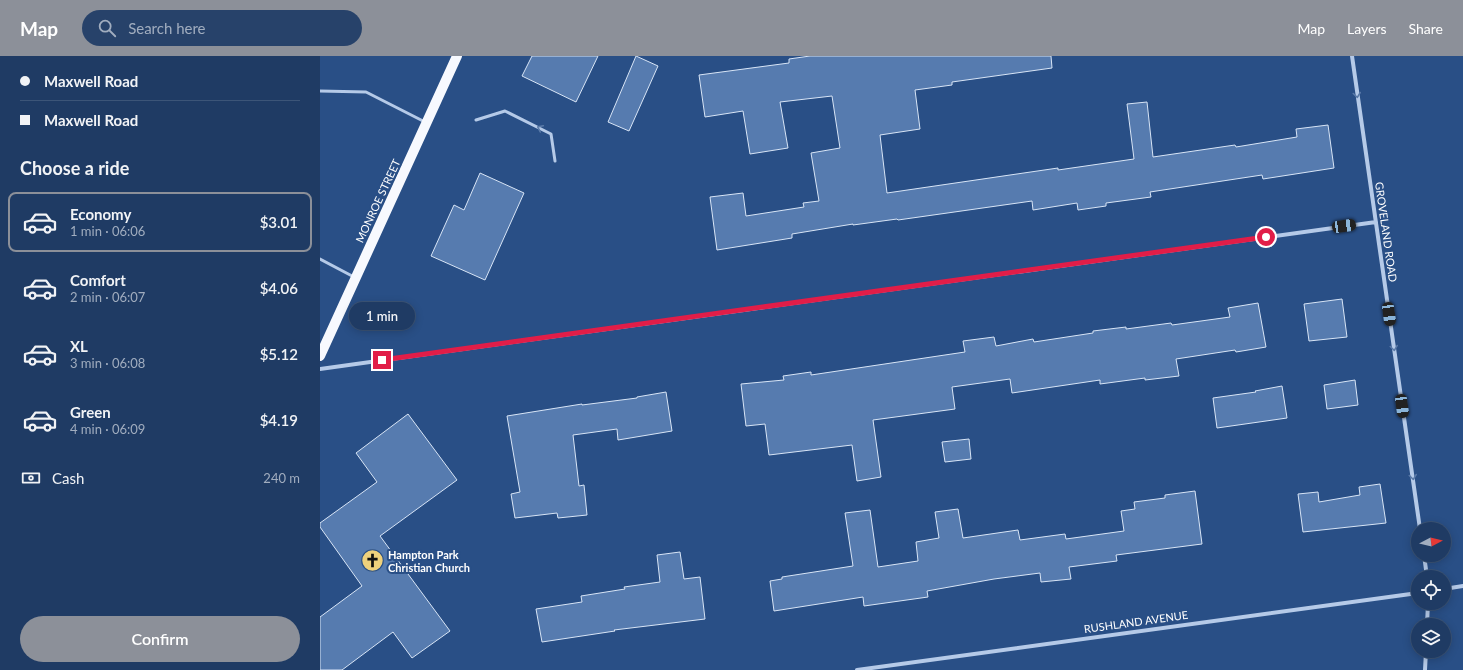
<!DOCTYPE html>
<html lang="en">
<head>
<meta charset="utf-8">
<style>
  body { margin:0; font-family:Lato,sans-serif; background:#27426a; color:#f1f3f6; height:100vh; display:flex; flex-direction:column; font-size:15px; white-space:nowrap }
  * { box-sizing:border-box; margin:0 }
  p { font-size:13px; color:#a1adbf }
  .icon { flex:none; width:22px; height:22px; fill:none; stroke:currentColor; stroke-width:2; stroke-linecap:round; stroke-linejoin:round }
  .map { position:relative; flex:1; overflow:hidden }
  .details { display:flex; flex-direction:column; background:#1f3b64; width:320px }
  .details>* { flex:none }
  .hud { display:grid; align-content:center; height:88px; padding:0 20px; background:#1f3b64 }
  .needle { width:26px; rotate:83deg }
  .fabs { position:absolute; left:1091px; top:466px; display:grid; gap:8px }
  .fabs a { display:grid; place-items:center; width:40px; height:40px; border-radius:50%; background:#1f3b64; box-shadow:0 2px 10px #0003,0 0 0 1px #3c5578; font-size:20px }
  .end { position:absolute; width:18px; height:18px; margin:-9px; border:5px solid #e11d48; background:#fff; box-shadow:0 0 0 2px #fff }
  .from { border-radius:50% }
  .bubble { position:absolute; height:28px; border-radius:14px; background:#1f3b64; box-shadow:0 2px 10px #0003,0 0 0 1px #3c5578; font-size:13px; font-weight:600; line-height:28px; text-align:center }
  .car { position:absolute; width:12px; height:24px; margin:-12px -6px; border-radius:5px; box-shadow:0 0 3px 1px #0007; background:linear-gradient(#222 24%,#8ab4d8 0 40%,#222 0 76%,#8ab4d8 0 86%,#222 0) }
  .hud b { display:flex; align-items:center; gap:14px; height:38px; font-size:15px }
  .hud b+b { border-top:1px solid #3c5578 }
  .hud i { width:10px; height:10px; background:#f1f3f6 }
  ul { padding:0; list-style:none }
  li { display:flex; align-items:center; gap:12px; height:60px; margin:0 8px 6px; padding:0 12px; border:2px solid transparent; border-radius:8px }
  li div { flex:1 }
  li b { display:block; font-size:15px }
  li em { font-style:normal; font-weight:600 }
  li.current { border-color:#8c9099 }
  li>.icon { width:36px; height:36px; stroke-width:1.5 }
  h2 { padding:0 20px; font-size:18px; line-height:48px }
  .pay { display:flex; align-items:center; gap:10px; height:44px; padding:0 20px; font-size:15px }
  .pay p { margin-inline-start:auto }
  .cta { display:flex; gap:8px; margin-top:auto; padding:8px 20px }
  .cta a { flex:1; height:46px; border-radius:24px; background:#8c9099; color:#fff; font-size:16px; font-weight:600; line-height:46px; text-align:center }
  header { display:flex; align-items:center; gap:24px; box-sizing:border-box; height:56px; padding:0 20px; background:#8c9099; color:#fff }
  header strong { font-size:19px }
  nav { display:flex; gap:22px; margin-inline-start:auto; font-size:14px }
  .search { width:280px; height:36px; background:#27426a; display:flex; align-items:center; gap:10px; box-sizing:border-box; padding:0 14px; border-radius:22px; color:#a1adbf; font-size:15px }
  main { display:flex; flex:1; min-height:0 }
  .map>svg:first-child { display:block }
  .building { fill:#567baf; stroke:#d8e5f6 }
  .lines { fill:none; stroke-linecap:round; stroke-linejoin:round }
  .lane { stroke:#b5cae8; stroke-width:3 }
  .street { stroke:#b5cae8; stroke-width:4 }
  .primary { stroke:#f7f9fe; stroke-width:10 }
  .oneway { stroke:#5a7aa8 }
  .route { stroke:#e11d48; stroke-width:5 }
  .labels { text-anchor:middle; stroke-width:4; stroke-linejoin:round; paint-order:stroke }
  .street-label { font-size:11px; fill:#fff; stroke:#294f86 }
  .poi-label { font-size:11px; font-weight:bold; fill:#fff; stroke:#294f86; text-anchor:start }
</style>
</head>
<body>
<header>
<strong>Map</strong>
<div class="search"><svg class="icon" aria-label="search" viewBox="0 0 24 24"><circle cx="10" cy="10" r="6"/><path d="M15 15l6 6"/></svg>Search here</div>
<nav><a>Map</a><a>Layers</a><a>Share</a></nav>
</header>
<main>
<section class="details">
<div class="hud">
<b><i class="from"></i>Maxwell Road</b>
<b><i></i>Maxwell Road</b>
</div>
<h2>Choose a ride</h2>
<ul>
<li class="current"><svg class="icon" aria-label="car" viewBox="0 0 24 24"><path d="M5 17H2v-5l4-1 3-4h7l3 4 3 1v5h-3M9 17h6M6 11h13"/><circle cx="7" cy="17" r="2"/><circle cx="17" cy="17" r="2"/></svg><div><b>Economy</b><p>1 min · 06:06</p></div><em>$3.01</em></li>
<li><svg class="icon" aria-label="car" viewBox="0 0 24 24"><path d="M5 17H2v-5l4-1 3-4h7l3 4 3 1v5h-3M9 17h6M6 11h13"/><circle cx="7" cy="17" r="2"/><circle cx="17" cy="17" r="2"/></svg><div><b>Comfort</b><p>2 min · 06:07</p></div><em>$4.06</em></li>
<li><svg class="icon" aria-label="car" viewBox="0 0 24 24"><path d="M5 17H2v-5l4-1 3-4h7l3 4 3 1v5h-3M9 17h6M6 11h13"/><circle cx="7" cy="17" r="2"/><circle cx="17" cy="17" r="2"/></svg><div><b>XL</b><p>3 min · 06:08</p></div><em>$5.12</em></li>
<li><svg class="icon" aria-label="car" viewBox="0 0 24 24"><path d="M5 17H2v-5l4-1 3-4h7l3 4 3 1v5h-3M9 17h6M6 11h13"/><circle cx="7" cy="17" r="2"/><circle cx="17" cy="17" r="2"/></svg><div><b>Green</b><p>4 min · 06:09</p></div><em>$4.19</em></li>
</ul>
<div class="pay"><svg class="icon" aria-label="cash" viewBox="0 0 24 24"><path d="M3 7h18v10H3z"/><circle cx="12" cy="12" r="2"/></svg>Cash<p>240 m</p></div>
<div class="cta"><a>Confirm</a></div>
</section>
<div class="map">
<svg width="1143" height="614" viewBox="0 0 1143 614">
  <rect width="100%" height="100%" fill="#294f86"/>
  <!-- building -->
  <path class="building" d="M 212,0 L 278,0 L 256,46 L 202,20 Z
    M 316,0 L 338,10 L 309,75 L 288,66 Z
    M 490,0 L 731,0 L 732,12 L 632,26 L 632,29 L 595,34 L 600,73 L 560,79 L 567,137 L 738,112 L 738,114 L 814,103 L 807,48 L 827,46 L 833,101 L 915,89 L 916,91 L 977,81 L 976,73 L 1008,69 L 1014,112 L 943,123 L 942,119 L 830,136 L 831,141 L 786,147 L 786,150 L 758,154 L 757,147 L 713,154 L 712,145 L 578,164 L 577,163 L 533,169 L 533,168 L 472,178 L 472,182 L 397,194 L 390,141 L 423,137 L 426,160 L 484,151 L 483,147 L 499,145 L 491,97 L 520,92 L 512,40 L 460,46 L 468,92 L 430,98 L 423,55 L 385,61 L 379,19 L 469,7 L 469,3 Z
    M 160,117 L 204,137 L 165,224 L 111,200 L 134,149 L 144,154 Z
    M 1022,243 L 1027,281 L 989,285 L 984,248 Z
    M 938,247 L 946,291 L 916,296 L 915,294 L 856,303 L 859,320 L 825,324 L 825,322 L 780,328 L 780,324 L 692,337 L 690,323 L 632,331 L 635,353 L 553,364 L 561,421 L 537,425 L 532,389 L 449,399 L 445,368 L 426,370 L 421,328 L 464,324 L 463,320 L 491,316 L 491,319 L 645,296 L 643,285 L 674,281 L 676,290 L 713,283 L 714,286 L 773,277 L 773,275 L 806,271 L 806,273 L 851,267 L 852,269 L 910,261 L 908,252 Z
    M 1035,324 L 1038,349 L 1007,353 L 1004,329 Z
    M 962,330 L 967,362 L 897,372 L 893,342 L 936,336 L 935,335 Z
    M 346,336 L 352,375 L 298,384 L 297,373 L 253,379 L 259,430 L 264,429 L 267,459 L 238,462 L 237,457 L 195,462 L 191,438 L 200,436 L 187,360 L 262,348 L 262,349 L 317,342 L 317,341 Z
    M 88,358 L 137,424 L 60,480 L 130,575 L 92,602 L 73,576 L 22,614 L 0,614 L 0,561 L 42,530 L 0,471 L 0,467 L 57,426 L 36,397 Z
    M 649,383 L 651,403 L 625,406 L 622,386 Z
    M 1060,428 L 1066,467 L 983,476 L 978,438 L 998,436 L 999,446 L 1040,439 L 1039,431 Z
    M 875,435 L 882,488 L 796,499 L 797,505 L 749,511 L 751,523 L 721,526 L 720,517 L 674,523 L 607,535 L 608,541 L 544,550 L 543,541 L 454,555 L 450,525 L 462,523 L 462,521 L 533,510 L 525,457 L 550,454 L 558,511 L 598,505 L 596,486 L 619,482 L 615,456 L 638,453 L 643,482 L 698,474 L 700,484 L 745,478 L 746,483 L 804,475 L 801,455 L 815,453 L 814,446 L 845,442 L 845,439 Z
    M 360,496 L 364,523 L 380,521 L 385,563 L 294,574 L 295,575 L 222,586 L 216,553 L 262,546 L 261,540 L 305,533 L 304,531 L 340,526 L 337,499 Z"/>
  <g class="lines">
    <!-- lane -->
    <path class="lane" d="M 0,35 L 46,36 L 105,66
      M 156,64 L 185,55 L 231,78 L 235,105
      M 0,203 L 34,221"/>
    <!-- street -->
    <path class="street" d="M 1032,0 L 1100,473
      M 0,313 L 1056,166
      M 1104,499 L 1107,521
      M 1124,533 L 1143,530
      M 1107,569 L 1108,547
      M 537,614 L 1098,537
      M 1105,614 L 1106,595"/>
    <!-- primary -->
    <path class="primary" d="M 0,300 L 137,0"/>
  </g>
  <!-- one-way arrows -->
  <defs><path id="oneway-chevron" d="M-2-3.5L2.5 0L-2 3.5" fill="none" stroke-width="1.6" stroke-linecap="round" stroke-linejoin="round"/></defs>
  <g class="oneway">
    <use href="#oneway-chevron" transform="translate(1037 39) rotate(82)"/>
    <use href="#oneway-chevron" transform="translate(220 72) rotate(-154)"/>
    <use href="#oneway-chevron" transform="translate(1074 292) rotate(82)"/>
    <use href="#oneway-chevron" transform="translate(1093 421) rotate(82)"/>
  </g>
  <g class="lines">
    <!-- route -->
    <path class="route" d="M 62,304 L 946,181"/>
  </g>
  <!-- icons -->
  <defs>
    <symbol id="church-disc" viewBox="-11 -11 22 22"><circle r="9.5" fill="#efd17c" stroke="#294f86"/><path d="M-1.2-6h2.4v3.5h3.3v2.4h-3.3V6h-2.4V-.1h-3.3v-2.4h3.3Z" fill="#111"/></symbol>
  </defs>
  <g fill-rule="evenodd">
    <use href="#church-disc" x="40" y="492" width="25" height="25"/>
  </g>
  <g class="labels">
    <!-- street labels -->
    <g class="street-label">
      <text transform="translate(58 145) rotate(-65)" y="4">MONROE STREET</text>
      <text transform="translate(1066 176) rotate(82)" y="4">GROVELAND ROAD</text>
      <text transform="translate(816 566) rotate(-8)" y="4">RUSHLAND AVENUE</text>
    </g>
    <!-- poi labels -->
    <g class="poi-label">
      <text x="68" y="503">Hampton Park<tspan x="68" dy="13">Christian Church</tspan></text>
    </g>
  </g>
</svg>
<div class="fabs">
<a><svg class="needle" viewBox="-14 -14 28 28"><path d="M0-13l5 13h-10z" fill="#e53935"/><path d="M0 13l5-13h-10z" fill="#a1adbf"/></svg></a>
<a><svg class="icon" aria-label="locate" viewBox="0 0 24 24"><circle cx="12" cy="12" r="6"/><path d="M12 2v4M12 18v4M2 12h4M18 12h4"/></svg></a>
<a><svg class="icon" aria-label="layers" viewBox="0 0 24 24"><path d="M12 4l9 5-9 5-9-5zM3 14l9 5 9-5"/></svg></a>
</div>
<i class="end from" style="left:946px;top:181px"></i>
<i class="end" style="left:62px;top:304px"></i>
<div class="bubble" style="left:29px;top:246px;width:66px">1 min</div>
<i class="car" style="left:1024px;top:170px;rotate:82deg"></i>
<i class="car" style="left:1069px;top:258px;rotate:172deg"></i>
<i class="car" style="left:1082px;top:350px;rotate:172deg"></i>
</div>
</main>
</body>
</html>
